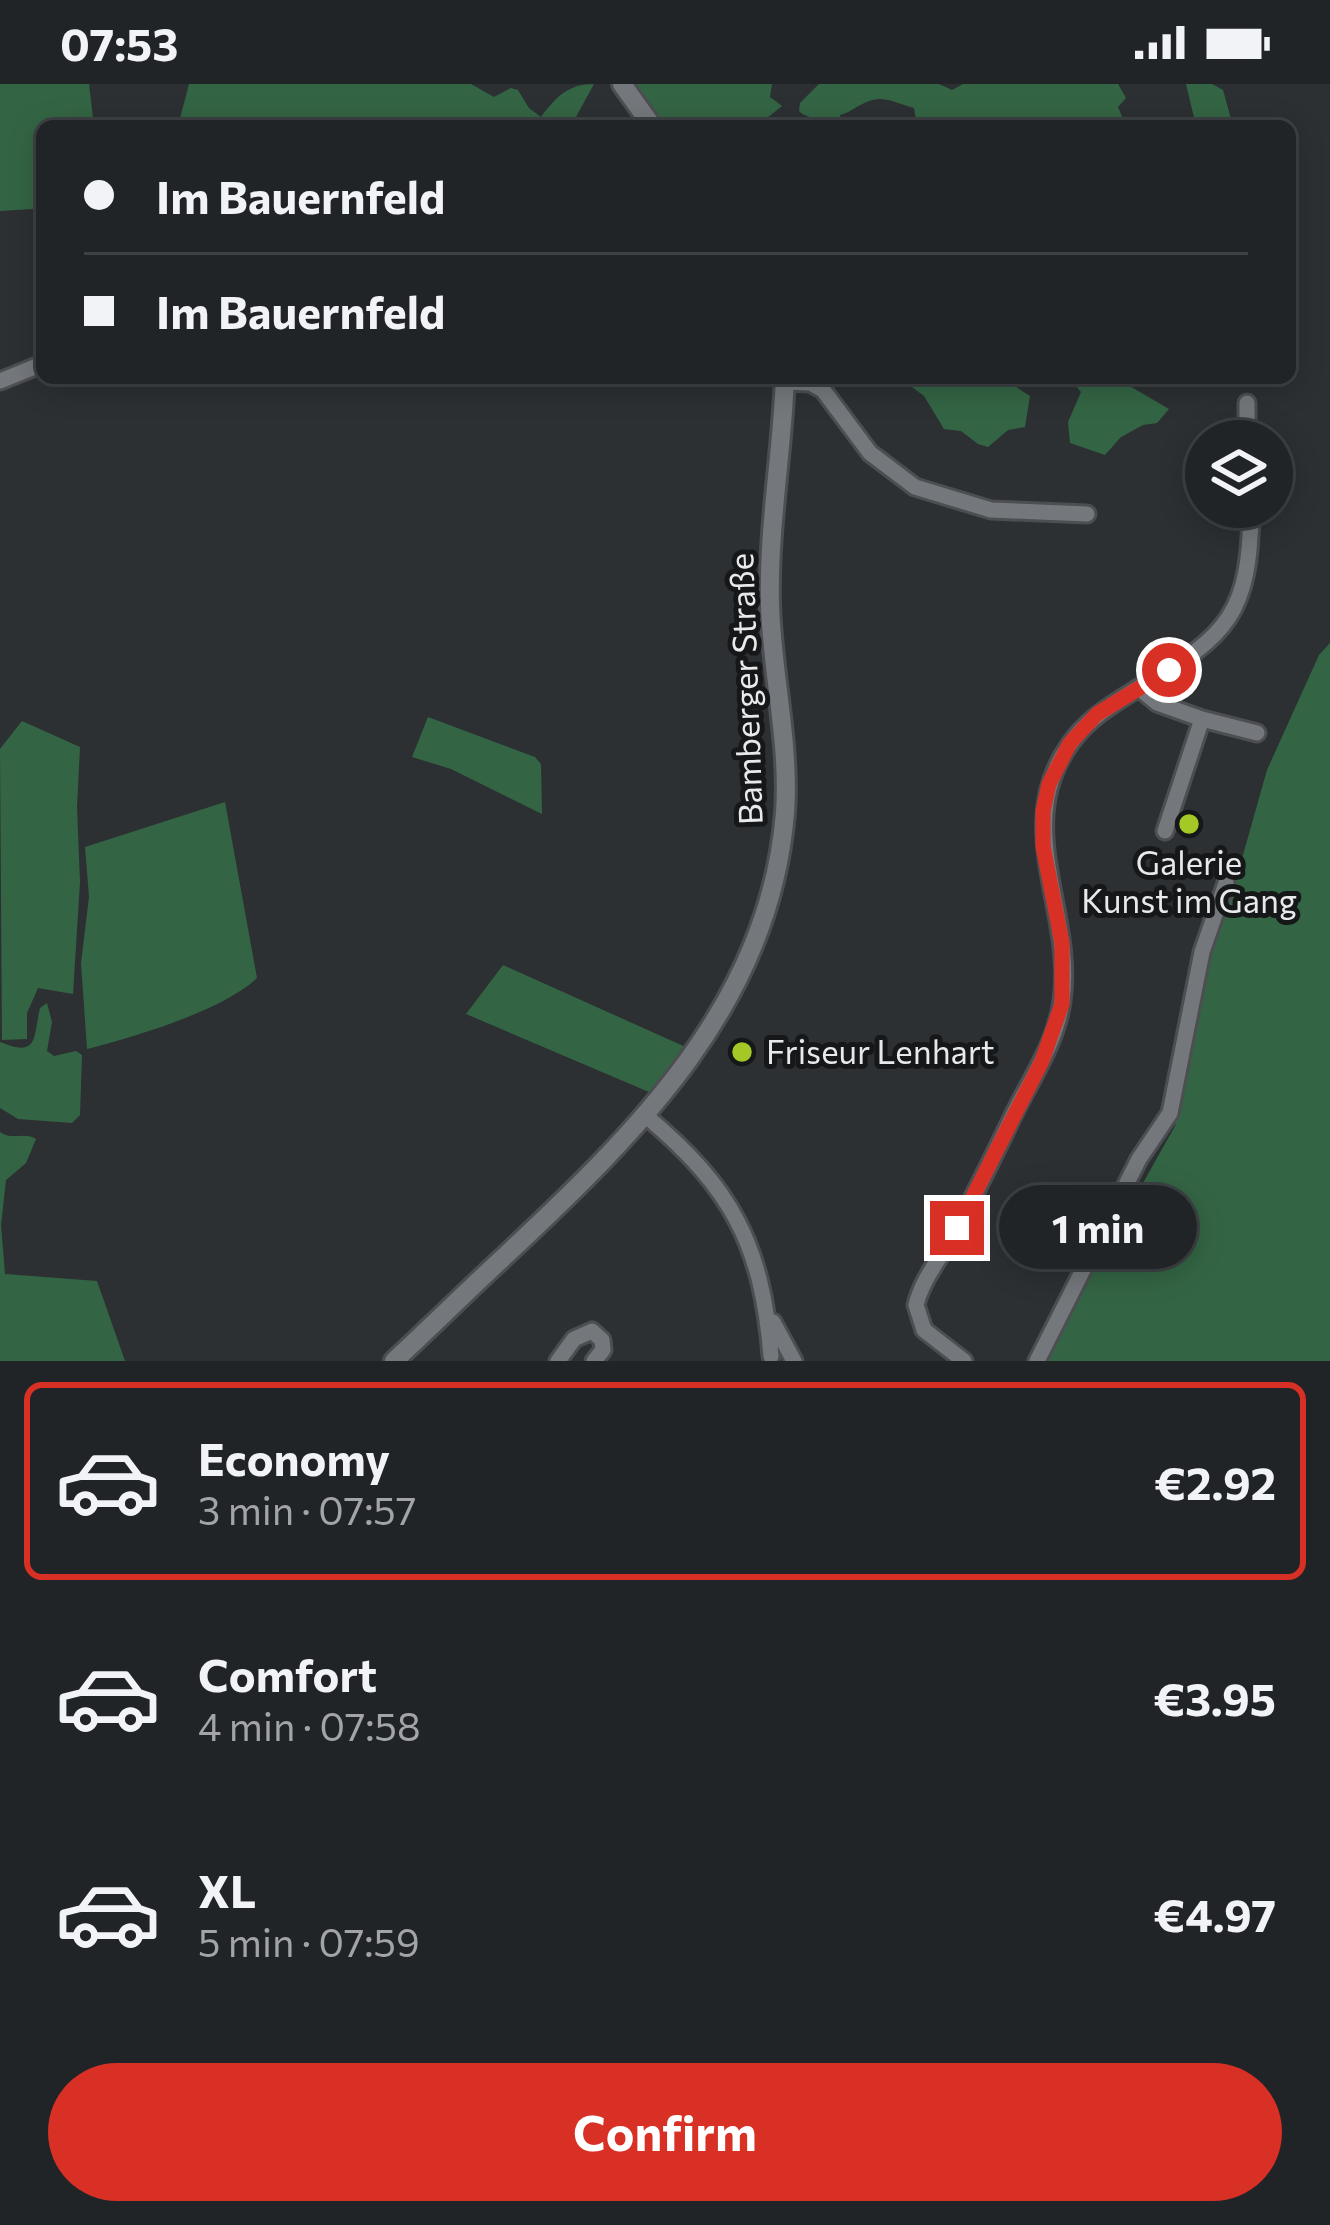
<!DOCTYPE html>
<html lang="en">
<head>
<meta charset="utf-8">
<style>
  body { margin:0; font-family:Commissioner,sans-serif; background:#2d3032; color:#f1f3f6; height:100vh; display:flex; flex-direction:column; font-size:45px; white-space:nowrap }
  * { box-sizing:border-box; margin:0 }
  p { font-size:39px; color:#a2a4a7 }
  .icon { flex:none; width:66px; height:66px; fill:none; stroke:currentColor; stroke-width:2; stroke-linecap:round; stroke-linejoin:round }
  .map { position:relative; height:1277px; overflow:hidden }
  .details { display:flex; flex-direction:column; background:#212426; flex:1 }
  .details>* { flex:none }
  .guide { position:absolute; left:36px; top:36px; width:1260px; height:264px; border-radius:18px; box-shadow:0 6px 30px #0003,0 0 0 3px #3e4143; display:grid; align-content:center; height:264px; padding:0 48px; background:#212426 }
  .tools { position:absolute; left:1185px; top:336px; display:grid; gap:24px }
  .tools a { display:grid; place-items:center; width:108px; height:108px; border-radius:50%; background:#212426; box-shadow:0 6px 30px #0003,0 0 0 3px #3e4143; font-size:60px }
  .end { position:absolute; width:54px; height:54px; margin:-27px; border:15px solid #d93025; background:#fff; box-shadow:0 0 0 6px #fff }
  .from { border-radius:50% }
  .bubble { position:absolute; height:84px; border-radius:42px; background:#212426; box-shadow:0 6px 30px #0003,0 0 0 3px #3e4143; font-size:39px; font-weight:700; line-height:84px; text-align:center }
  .guide b { display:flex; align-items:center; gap:42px; height:114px; font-size:45px }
  .guide b+b { border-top:3px solid #3e4143 }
  .guide i { width:30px; height:30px; background:#f1f3f6 }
  ul { padding:21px 0 0; list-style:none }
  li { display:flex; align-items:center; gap:36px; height:198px; margin:0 24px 18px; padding:0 24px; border:6px solid transparent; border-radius:18px }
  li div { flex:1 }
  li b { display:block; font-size:45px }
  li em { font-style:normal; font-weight:700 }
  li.selected { border-color:#d93025 }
  li>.icon { width:108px; height:108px; stroke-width:1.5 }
  .button { display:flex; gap:24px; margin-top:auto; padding:24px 48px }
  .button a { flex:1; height:138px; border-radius:72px; background:#d93025; color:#fff; font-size:48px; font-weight:700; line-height:138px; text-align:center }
  .status { display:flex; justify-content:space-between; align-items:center; height:84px; padding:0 60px; background:#212426; direction:ltr }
  .status svg { height:33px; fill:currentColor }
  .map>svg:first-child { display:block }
  .green { fill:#336544 }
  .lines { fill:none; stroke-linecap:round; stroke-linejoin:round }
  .minor-casing { stroke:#4c4e51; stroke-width:21 }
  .tertiary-casing { stroke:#4c4e51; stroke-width:24 }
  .minor { stroke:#74787c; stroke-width:15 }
  .tertiary { stroke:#74787c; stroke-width:18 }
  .route { stroke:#d93025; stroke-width:15 }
  .poi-dot { fill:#a4c825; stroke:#161719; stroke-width:4.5 }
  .labels { text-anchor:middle; stroke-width:10; stroke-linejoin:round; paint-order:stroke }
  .street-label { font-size:33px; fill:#e7e9eb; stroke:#161719 }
  .poi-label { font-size:33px; fill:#e7e9eb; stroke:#161719 }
</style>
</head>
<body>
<div class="status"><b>07:53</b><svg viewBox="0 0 49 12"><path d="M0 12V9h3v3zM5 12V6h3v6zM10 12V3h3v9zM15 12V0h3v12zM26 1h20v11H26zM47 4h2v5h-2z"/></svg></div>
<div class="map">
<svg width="1330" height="1277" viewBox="0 0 1330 1277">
  <rect width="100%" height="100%" fill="#2c3033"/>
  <!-- green -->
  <path class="green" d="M 0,0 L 89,0 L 94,42 L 42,42 L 42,120 L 32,125 L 0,127 Z
    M 189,0 L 471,0 L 494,13 L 511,4 L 518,6 L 529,24 L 541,33 C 556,13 568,0 594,0 L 571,42 L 178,42 Z
    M 634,0 L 772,0 L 770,13 L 782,22 L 757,42 L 665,42 Z
    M 819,0 L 939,0 L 952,6 L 963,0 L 1118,0 L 1126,14 L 1118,23 L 1126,42 L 911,42 L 916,36 L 914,24 C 882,14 879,9 850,27 C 837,34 842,26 838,40 C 825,33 809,37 799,27 L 800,19 Z
    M 1186,0 L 1212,0 L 1223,6 L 1233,42 L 1196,42 Z
    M 900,294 L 1011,294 L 1016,303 L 1030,312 L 1025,343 L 1008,346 L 988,363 L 978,360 L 961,347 L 944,345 L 924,312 Z
    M 1058,294 L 1116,294 L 1169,325 L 1157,339 L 1143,341 L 1121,353 L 1105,371 L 1070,359 L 1068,338 L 1081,308 L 1072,297 Z
    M 1330,559 L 1330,1277 L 1043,1277 L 1175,1042 L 1206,870 L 1243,771 L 1267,686 L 1319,571 Z
    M 428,633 L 535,673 L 541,680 L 542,730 L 451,685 L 412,673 Z
    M 22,637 L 80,663 L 77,723 L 80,798 L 73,910 L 38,904 L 27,929 L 27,955 L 2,956 L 0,665 Z
    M 225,718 L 257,894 C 222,927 134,953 87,965 L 81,879 L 89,813 L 85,763 Z
    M 503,881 L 690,965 L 656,1011 L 466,930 Z
    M 47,919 L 52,938 L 47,967 L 54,972 L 76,967 L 82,971 L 80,1031 L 72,1039 L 18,1035 L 0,1024 L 0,958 C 39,974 33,954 40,924 Z
    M 0,1048 C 12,1057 25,1047 36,1055 L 26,1079 L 6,1096 L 1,1141 L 5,1190 L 97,1197 L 125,1277 L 0,1277 Z"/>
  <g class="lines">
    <defs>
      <path id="minor" d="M 0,297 L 42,280
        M 785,298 L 810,299 L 823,306 L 870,369 L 915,403 L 991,426 L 1087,430
        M 1247,319 L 1247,357
        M 1139,604 L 1157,619 L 1202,635
        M 1165,747 L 1202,635 L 1257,649
        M 646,1032 C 732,1104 762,1161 771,1272
        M 773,1238 L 794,1277
        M 558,1277 L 574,1255 L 592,1247 L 602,1256 L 603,1266 L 594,1277
        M 964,1277 L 924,1246 L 916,1221 C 922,1195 942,1172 954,1149 C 975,1111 993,1073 1012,1034 C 1030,996 1056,960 1062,917 C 1075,828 1011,743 1070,660 C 1088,634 1113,620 1140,603 C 1229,551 1250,530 1251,423
        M 1037,1277 L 1139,1075 L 1170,1029 L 1202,868 L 1226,799"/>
      <path id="tertiary" d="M 622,0 L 652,42
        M 394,1277 C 432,1242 468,1206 506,1171 C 637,1048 769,920 785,729 C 790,659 772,590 770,521 C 768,444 782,370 785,294"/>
    </defs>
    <!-- minor casing -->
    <use href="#minor" class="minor-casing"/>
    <!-- tertiary casing -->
    <use href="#tertiary" class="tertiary-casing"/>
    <!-- minor -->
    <use href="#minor" class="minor"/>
    <!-- tertiary -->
    <use href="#tertiary" class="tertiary"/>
  </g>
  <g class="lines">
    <!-- route -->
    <path class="route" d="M 957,1144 L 1042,977 L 1062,920 L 1062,859 L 1043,762 L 1043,727 L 1049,700 L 1070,659 L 1097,630 L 1169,586"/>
  </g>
  <!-- markers -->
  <g class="poi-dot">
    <circle cx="1189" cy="740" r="12"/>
    <circle cx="742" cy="968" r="12"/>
  </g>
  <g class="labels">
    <!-- street labels -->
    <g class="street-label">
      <text transform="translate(746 605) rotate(-92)" y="12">Bamberger Straße</text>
    </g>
    <!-- poi labels -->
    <g class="poi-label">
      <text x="1189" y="791">Galerie<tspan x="1189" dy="38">Kunst im Gang</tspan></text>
      <text x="766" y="980" text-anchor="start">Friseur Lenhart</text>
    </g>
  </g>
</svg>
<div class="tools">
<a><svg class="icon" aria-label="layers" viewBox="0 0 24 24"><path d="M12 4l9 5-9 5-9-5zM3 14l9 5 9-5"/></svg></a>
</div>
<i class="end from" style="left:1169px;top:586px"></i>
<i class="end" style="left:957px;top:1144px"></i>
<div class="bubble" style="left:999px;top:1101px;width:198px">1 min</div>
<div class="guide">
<b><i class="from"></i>Im Bauernfeld</b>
<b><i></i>Im Bauernfeld</b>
</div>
</div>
<section class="details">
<ul>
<li class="selected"><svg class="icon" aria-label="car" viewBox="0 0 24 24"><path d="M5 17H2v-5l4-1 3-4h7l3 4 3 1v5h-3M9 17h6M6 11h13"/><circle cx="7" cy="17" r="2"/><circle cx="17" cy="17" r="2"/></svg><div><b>Economy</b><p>3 min · 07:57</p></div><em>€2.92</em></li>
<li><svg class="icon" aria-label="car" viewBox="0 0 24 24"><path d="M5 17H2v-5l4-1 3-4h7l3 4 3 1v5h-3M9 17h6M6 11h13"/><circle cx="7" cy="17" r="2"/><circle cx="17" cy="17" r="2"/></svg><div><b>Comfort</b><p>4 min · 07:58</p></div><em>€3.95</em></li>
<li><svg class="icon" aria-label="car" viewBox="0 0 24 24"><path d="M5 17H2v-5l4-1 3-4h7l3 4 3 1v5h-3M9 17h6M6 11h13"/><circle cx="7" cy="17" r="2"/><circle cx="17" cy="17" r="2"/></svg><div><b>XL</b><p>5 min · 07:59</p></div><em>€4.97</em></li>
</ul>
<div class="button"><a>Confirm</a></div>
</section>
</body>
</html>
